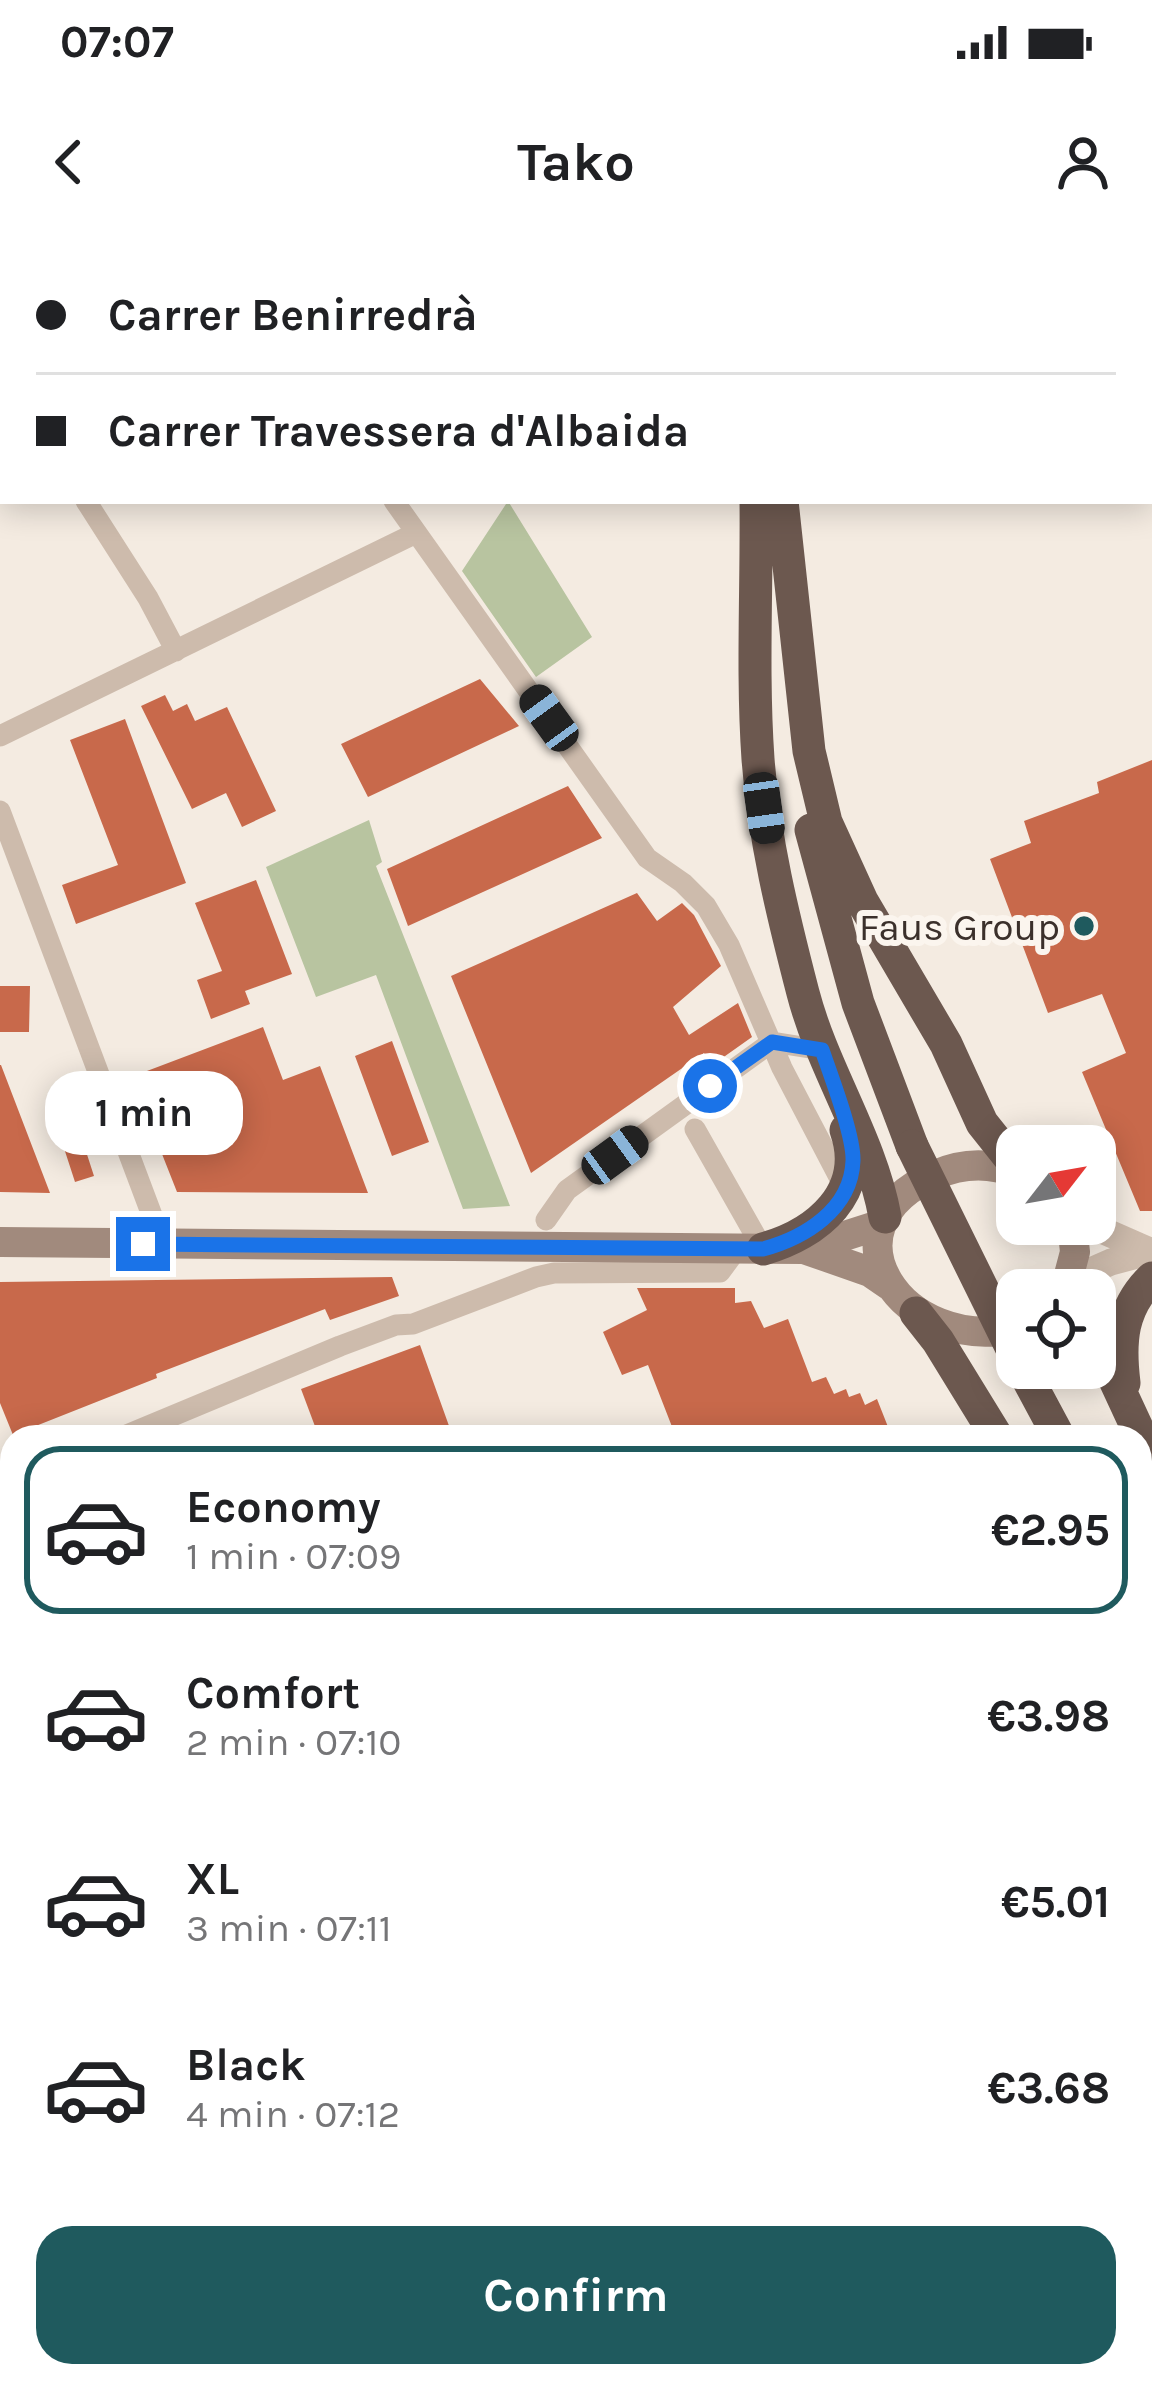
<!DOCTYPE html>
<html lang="en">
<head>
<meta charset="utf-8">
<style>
  body { margin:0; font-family:Karla,sans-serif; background:#f2f2f2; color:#202124; height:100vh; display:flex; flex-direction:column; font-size:45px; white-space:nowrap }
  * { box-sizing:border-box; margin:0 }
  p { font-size:39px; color:#757577 }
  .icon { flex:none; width:66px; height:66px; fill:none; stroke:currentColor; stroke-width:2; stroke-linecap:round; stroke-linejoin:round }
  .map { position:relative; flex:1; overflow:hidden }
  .sheet { position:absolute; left:0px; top:1185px; width:1152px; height:963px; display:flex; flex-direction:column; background:#fff; border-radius:36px 36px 0 0; box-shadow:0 6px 30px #0003 }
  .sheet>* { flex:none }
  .hud { position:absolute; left:0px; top:0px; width:1152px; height:264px; box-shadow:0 6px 30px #0003; display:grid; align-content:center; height:264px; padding:0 36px; background:#fff }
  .needle { width:78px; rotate:59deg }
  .tools { position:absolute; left:996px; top:885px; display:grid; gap:24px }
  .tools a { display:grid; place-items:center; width:120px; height:120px; border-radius:24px; background:#fff; box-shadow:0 6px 30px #0003; font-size:60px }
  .end { position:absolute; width:54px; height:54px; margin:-27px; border:15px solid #1a73e8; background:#fff; box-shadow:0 0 0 6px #fff }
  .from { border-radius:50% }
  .bubble { position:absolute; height:84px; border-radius:36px; background:#fff; box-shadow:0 6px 30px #0003; font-size:39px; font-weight:700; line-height:84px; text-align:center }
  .car { position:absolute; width:36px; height:72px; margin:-36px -18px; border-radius:15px; box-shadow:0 0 9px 3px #0007; background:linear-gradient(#222 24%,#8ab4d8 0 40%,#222 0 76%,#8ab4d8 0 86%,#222 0) }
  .hud b { display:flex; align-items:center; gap:42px; height:114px; font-size:45px }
  .hud b+b { border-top:3px solid #e0e0e0 }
  .hud i { width:30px; height:30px; background:#202124 }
  ul { padding:21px 0 0; list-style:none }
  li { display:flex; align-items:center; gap:36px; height:168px; margin:0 24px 18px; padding:0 12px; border:6px solid transparent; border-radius:36px }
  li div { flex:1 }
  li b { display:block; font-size:45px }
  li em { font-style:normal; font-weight:700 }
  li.selected { border-color:#1f5a5e }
  li>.icon { width:108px; height:108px; stroke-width:1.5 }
  .cta { display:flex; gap:24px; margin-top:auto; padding:24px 36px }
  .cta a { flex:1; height:138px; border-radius:36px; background:#1f5a5e; color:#fff; font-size:48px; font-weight:700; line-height:138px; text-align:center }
  .status { display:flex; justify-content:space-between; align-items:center; height:84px; padding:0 60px; background:#fff; direction:ltr }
  .status svg { height:33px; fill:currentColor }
  header { display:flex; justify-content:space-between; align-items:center; height:156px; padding:0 36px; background:#fff; font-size:54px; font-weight:700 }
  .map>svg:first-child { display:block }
  .green { fill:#b8c4a0 }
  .building { fill:#c8694b }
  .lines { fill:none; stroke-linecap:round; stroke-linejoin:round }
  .minor { stroke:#cdbbac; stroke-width:21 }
  .tertiary { stroke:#cdbbac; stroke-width:27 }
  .secondary { stroke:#a18a7d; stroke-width:30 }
  .trunk { stroke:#6c584f; stroke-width:33 }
  .trunk-bridge { stroke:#6c584f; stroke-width:33 }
  .route { stroke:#1a73e8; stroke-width:15 }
  .poi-dot { fill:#1f5a5e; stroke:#fbf5ee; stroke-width:4.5 }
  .labels { text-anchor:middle; stroke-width:12; stroke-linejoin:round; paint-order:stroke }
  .poi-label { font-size:39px; fill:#3b302b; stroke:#fbf5ee; text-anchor:end }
</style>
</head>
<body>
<div class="status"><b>07:07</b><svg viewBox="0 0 49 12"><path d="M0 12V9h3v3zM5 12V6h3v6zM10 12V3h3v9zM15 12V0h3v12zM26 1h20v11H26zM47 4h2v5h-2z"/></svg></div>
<header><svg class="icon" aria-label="back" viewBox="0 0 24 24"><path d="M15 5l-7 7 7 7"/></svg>Tako<svg class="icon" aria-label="person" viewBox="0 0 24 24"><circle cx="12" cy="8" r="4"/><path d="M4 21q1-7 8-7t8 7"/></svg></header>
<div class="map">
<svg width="1152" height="2146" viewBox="0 0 1152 2146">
  <rect width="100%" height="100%" fill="#f4ebe1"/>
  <!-- green -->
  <path class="green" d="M 508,261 L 592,397 L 536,437 L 462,331 Z
    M 369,580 L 382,622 L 376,626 L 510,966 L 463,969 L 376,735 L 316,757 L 266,627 Z"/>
  <!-- building -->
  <path class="building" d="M 480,439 L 519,486 L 368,557 L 341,504 Z
    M 165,455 L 173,471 L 187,464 L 195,481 L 227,467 L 276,571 L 242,587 L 226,553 L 192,569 L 141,466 Z
    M 125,479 L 186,643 L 76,684 L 62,645 L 118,625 L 70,500 Z
    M 1152,520 L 1152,971 L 1140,971 L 1082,832 L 1126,813 L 1102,754 L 1048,773 L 990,619 L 1031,603 L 1024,581 L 1099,553 L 1097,542 Z
    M 568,546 L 602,598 L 408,686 L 387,629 Z
    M 256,640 L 292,734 L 245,751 L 250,764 L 211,779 L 197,740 L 222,731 L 195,663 Z
    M 637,653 L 657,681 L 682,663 L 694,675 L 721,726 L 673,767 L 689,795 L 738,763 L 752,797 L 711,826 L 704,813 L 531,933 L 451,736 Z
    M 0,746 L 30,746 L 29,792 L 0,792 Z
    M 263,787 L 283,840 L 320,826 L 368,953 L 177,952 L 162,914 L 168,912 L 139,834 Z
    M 392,801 L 429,902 L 392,916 L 355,816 Z
    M 0,825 L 1,825 L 50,953 L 0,952 Z
    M 81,896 L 94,936 L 75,942 L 62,902 Z
    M 392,1037 L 399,1056 L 330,1080 L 325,1069 L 156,1134 L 157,1138 L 13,1195 L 0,1163 L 0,1042 Z
    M 637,1048 L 735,1048 L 735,1063 L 751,1061 L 764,1088 L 788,1079 L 812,1142 L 826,1137 L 834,1154 L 846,1149 L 849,1157 L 860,1153 L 865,1165 L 877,1159 L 892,1197 L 676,1197 L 648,1125 L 622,1135 L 603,1092 L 647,1070 Z
    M 420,1105 L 453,1197 L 319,1197 L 301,1149 Z"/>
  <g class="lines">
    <!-- minor -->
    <path class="minor" d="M 33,0 L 34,3
      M 0,184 L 3,185
      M 86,261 L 148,358 L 176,411
      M 394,261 L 647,618 L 683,643 L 706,666 L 729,705 L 782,828 L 840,939
      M 0,496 L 416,293
      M 0,571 L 153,978
      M 772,802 L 822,810
      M 695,889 L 763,1009
      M 546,980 L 567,950 L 772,802
      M 122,1197 L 340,1106 L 396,1085 L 413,1084 L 536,1037 L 554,1033 L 720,1032 L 737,1009
      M 0,1246 L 12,1241
      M 0,1633 L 12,1637
      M 0,1771 L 12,1776
      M 1140,1829 L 1152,1832
      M 0,1925 L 12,1921
      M 520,2136 L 525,2146"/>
    <!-- tertiary -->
    <path class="tertiary" d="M 1088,984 L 1150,1011
      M 1070,1040 L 1111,1022 L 1152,1011"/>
    <!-- secondary -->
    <path class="secondary" d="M 1017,933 C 989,922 962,923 935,935 C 815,988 903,1115 1017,1088
      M 0,1002 L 804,1009 L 882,984
      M 804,1009 L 870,1032 L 889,1045
      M 1065,1050 L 1075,1012 L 1072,984"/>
    <!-- trunk -->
    <path class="trunk" d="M 782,3 L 783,0
      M 756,261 C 757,347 752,433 758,519 C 764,599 783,676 803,753 C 823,830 871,899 885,977
      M 782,261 L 809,511 L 826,582 L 862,661 L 946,804 L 982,883 L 1017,927
      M 811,590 L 858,763 L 912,906
      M 763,1009 C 817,994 868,952 846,890
      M 916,1073 L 938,1101 L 997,1197
      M 1095,1097 L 1152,1220
      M 1022,1128 L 1059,1197
      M 1124,1143 C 1119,1102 1121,1068 1152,1038
      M 1140,1350 L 1152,1373
      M 1140,1404 L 1152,1421"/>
    <!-- trunk-bridge -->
    <path class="trunk-bridge" d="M 912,906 L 1017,1119"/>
  </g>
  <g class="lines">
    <!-- route -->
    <path class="route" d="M 143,1004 L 763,1009 C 804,998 851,970 853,921 C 854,896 831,836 822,810 L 772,802 L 710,846"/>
  </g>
  <!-- markers -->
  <circle class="poi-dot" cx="1084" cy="686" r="12"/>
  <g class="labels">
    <!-- poi labels -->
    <g class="poi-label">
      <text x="1060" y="700">Faus Group</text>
    </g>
  </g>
</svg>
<div class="tools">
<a><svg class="needle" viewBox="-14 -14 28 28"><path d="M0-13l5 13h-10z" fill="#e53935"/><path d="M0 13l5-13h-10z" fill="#757577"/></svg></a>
<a><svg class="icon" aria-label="locate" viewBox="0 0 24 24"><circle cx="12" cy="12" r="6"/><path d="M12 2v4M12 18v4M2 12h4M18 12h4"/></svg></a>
</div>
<i class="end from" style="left:710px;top:846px"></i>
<i class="end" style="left:143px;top:1004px"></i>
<div class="bubble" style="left:45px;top:831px;width:198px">1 min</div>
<i class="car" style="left:549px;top:478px;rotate:324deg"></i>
<i class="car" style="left:764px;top:568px;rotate:172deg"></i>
<i class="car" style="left:615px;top:915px;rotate:54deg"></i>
<div class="hud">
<b><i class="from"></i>Carrer Benirredrà</b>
<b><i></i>Carrer Travessera d'Albaida</b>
</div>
<section class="sheet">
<ul>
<li class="selected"><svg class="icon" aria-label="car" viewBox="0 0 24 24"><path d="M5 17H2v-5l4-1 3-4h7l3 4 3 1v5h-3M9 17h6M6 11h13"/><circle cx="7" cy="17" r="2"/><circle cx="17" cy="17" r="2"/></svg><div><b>Economy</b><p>1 min · 07:09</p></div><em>€2.95</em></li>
<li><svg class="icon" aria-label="car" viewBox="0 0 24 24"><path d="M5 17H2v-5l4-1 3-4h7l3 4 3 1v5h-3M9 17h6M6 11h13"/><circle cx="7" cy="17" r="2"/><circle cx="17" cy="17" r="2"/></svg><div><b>Comfort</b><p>2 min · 07:10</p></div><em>€3.98</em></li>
<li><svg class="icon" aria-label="car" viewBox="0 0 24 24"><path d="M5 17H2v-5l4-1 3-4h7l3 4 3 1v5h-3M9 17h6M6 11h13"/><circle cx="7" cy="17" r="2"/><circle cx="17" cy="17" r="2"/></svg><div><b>XL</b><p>3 min · 07:11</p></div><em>€5.01</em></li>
<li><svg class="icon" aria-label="car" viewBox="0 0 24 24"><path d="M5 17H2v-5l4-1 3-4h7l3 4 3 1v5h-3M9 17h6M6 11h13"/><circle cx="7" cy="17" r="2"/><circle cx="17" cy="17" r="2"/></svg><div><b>Black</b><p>4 min · 07:12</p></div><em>€3.68</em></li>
</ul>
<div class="cta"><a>Confirm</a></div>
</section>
</div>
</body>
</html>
